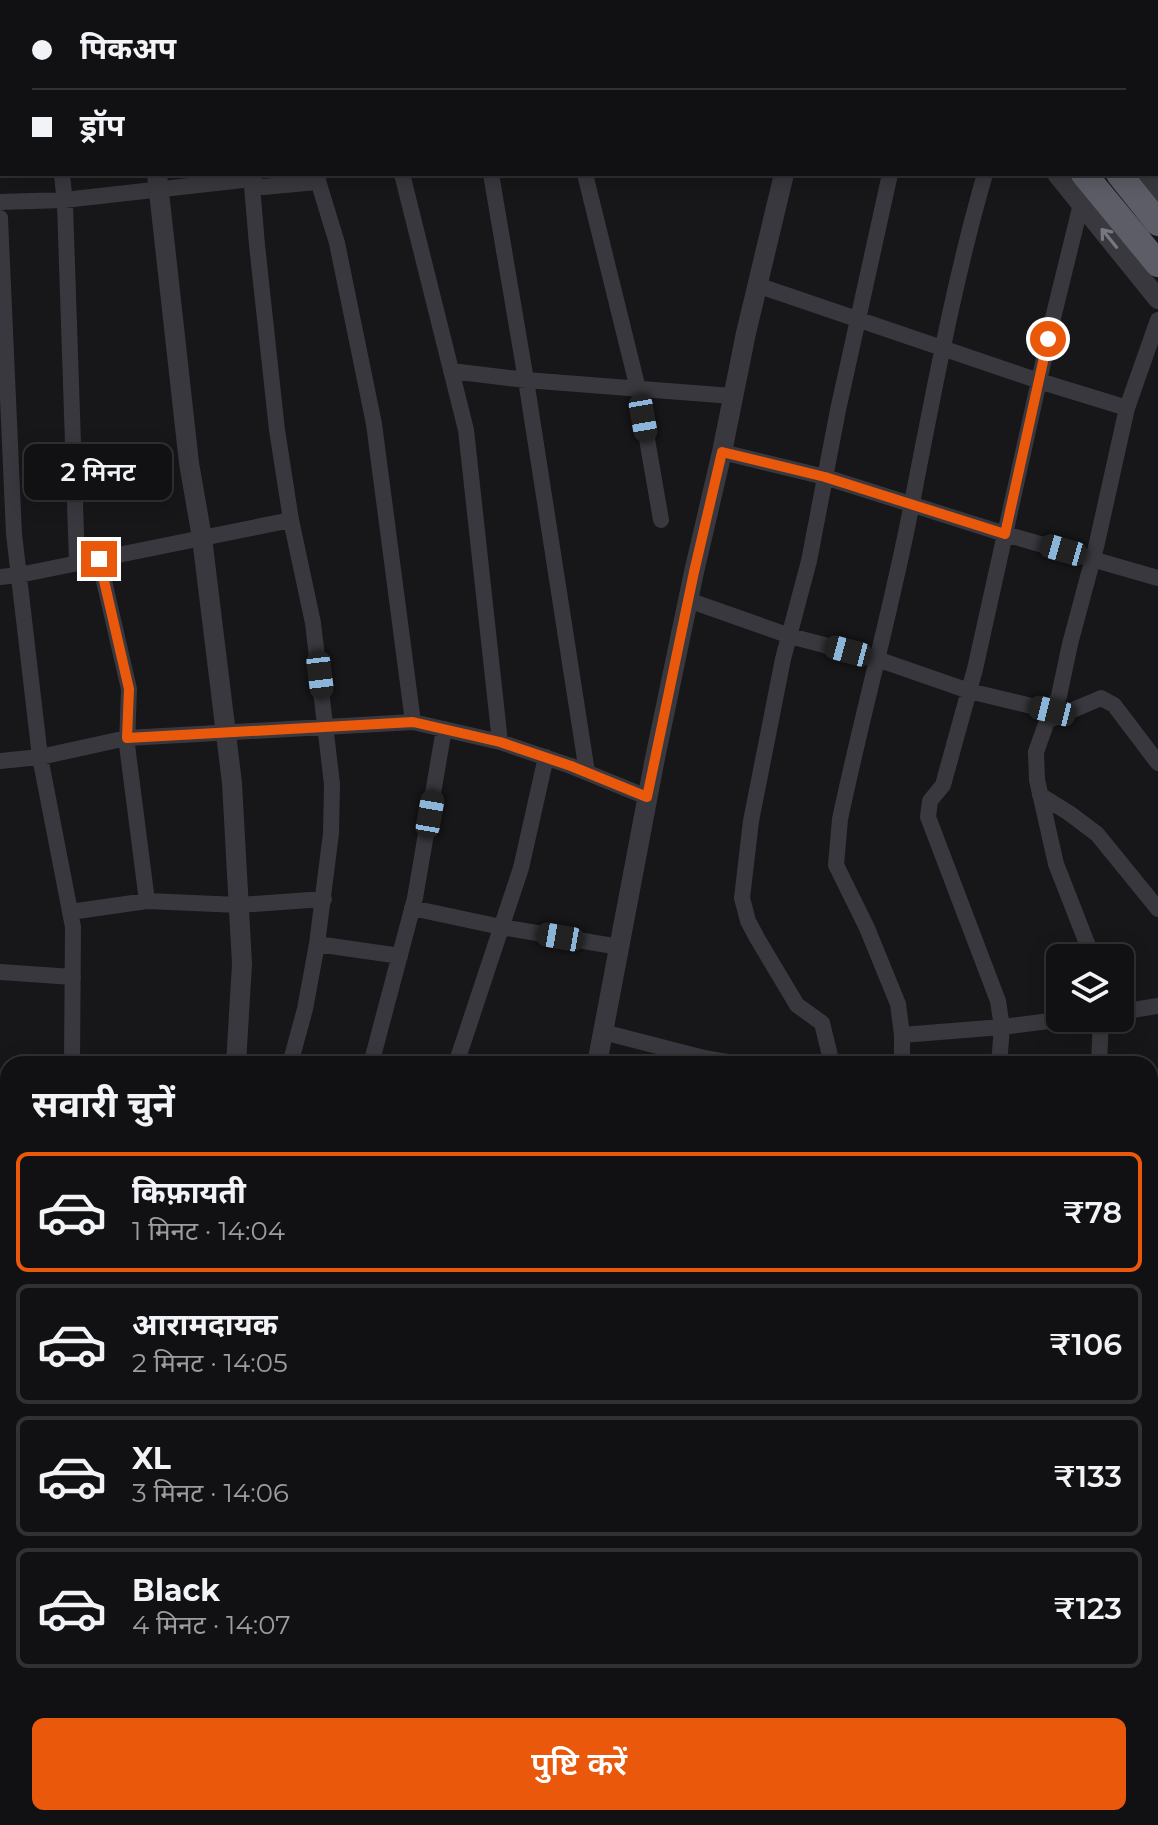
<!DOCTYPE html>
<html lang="hi">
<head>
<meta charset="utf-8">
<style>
  body { margin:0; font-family:Montserrat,"Noto Sans Devanagari",sans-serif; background:#1e1f21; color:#f1f3f6; height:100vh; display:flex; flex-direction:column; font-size:30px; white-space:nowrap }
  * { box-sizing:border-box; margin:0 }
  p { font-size:26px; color:#9c9da0 }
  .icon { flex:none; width:44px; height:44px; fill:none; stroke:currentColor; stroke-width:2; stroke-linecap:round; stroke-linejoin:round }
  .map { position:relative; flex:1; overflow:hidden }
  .drawer { position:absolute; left:0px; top:1056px; width:1158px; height:770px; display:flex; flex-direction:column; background:#111113; border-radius:24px 24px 0 0; box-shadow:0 4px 20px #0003,0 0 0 2px #303133 }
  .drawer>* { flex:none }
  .banner { position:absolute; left:0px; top:0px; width:1158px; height:176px; box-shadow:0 4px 20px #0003,0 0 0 2px #303133; display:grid; align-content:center; height:176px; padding:0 32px; background:#111113 }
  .controls { position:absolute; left:1046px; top:944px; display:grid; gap:16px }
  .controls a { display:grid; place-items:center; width:88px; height:88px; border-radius:12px; background:#111113; box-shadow:0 4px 20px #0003,0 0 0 2px #303133; font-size:40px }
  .end { position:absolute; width:36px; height:36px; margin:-18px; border:10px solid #ea580c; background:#fff; box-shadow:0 0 0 4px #fff }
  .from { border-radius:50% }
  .bubble { position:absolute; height:56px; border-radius:12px; background:#111113; box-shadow:0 4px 20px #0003,0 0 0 2px #303133; font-size:26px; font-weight:600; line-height:56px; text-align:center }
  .car { position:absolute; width:24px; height:48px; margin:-24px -12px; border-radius:10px; box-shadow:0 0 6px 2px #0007; background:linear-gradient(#222 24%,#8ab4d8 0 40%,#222 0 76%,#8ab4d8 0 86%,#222 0) }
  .banner b { display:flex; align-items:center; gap:28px; height:76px; font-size:30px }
  .banner b+b { border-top:2px solid #303133 }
  .banner i { width:20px; height:20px; background:#f1f3f6 }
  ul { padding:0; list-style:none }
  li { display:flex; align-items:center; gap:24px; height:120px; margin:0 16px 12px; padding:0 16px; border:4px solid #303133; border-radius:12px }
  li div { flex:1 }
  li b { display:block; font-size:30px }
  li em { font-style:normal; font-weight:600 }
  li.current { border-color:#ea580c }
  li>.icon { width:72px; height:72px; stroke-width:1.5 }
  h2 { padding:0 32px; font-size:36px; line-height:96px }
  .cta { display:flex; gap:16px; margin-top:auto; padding:16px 32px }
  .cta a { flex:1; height:92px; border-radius:12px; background:#ea580c; color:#fff; font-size:32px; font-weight:600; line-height:92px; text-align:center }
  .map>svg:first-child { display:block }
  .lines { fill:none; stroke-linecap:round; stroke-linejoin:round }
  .path { stroke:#3e3f45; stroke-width:3; stroke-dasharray:4 6; stroke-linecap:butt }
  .minor { stroke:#38383e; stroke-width:16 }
  .tertiary { stroke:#38383e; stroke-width:20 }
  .trunk { stroke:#5c5d66; stroke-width:26 }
  .oneway { stroke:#767881 }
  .route { stroke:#ea580c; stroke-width:10 }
</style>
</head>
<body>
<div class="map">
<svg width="1158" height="1825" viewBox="0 0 1158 1825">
  <rect width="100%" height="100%" fill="#171719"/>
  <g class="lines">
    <!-- path -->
    <path class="path" d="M 0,1644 L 8,1641"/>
    <!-- minor -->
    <path class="minor" d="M 0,0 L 1,0
      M 45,0 L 45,2
      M 237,0 L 237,2
      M 282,0 L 283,2
      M 366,0 L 366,2
      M 462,0 L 462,2
      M 553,0 L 553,2
      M 1146,0 L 1147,2
      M 1156,14 L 1158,17
      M 62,174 L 65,205 L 77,563
      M 251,174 L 257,245 L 277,430 L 291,520 L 313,623 L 332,784 L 331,833 L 317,944 L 305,1009 L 290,1064
      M 316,174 L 337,243 L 374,424 L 413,722
      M 402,174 L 466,430 L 500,742
      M 491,174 L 526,380 L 587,772
      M 585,174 L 639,393 L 661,520
      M 0,202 L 64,200 L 252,179 L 258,186 L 263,187 L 317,182
      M 0,218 L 14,534 L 40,757 L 73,927 L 72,1064
      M 757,285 L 1039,381 L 1127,408
      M 451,371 L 526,380 L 732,396
      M 722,452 L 825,477 L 1005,534 L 1158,578
      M 99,559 L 129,689 L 127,745 L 147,901
      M 0,577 L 19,575 L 291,520
      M 688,600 L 790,636 L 877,659 L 969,691 L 1052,711
      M 1047,721 L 1101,698 L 1114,705 L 1158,763
      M 0,761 L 40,757 L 127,738 L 413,722 L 500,742 L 571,766 L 647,797
      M 1040,795 L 1069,813 L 1097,834 L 1158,909
      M 412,908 L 501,927 L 619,947
      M 70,912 L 147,901 L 239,905 L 324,899
      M 317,944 L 400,956
      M 1090,958 L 1088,946 L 1056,864 L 1037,780 L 1036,752 L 1047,721 L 1059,696 L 1070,644 L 1096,547 L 1127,408 L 1158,320
      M 0,972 L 73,977
      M 1120,1012 L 1158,1006
      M 603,1032 L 704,1058 L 739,1064
      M 902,1035 L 1002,1027 L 1072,1018
      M 371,1064 L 415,898 L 444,729
      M 456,1064 L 521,868 L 546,757
      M 832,1064 L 822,1023 L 797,1005 L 757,938 L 748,921 L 742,898 L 751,821 L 783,659 L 809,561 L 838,410 L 890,174
      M 902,1064 L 902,1035 L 898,1004 L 867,928 L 836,865 L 840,819 C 861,720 888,622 908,523 C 931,407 952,288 985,174
      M 999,1064 L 1002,1027 L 998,1001 L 928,817 L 930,801 L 943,785 L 975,669 L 1053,318 L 1081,204
      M 1099,1064 L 1101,1018
      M 0,1123 L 8,1123
      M 1150,1221 L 1158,1222
      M 1150,1419 L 1158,1421
      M 1150,1590 L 1158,1530
      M 1150,1750 L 1158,1733
      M 0,1764 L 8,1765
      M 763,1825 L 766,1818
      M 857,1825 L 862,1818
      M 939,1825 L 942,1818
      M 1022,1825 L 1026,1818
      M 1113,1825 L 1116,1818"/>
    <!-- tertiary -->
    <path class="tertiary" d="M 130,0 L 131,2
      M 916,0 L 917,2
      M 999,0 L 1001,2
      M 827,2 L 827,0
      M 157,174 L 189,463 L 202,538 L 232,783 L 242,964 L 236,1064
      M 1057,174 L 1158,299
      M 1143,174 L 1158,192
      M 597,1064 L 655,758 L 694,572 L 722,452 L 746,333 L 784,174
      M 0,1383 L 8,1380
      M 523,1818 L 523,1825"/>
    <!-- trunk -->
    <path class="trunk" d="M 943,0 L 945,2
      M 978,0 L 980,2
      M 1084,174 L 1158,264
      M 1119,174 L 1158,223"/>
  </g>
  <!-- one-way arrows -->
  <defs><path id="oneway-shaft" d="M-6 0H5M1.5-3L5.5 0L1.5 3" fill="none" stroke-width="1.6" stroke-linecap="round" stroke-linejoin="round" transform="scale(2)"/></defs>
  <use class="oneway" href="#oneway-shaft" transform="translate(1109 238) rotate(-129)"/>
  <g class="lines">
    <!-- route -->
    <path class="route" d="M 99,559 L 129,689 L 127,738 L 413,722 L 500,742 L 571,766 L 647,797 L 694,572 L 722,452 L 825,477 L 1005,534 L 1048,339"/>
  </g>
</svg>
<div class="controls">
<a><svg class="icon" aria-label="layers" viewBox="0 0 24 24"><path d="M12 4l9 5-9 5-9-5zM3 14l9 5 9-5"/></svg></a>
</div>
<i class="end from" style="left:1048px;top:339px"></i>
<i class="end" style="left:99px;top:559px"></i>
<div class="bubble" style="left:24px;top:444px;width:148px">2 मिनट</div>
<i class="car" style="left:643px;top:418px;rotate:170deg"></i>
<i class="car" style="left:1063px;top:550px;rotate:286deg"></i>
<i class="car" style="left:848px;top:651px;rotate:285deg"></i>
<i class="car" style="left:320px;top:675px;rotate:173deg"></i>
<i class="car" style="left:1052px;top:711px;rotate:284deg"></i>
<i class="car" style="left:430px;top:814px;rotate:10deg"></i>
<i class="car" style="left:560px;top:937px;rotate:280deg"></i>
<div class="banner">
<b><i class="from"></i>पिकअप</b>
<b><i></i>ड्रॉप</b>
</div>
<section class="drawer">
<h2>सवारी चुनें</h2>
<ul>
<li class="current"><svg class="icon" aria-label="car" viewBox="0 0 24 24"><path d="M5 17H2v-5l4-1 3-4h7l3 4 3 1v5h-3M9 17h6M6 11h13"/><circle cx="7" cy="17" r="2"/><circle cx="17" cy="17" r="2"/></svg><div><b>किफ़ायती</b><p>1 मिनट · 14:04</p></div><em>₹78</em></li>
<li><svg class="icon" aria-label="car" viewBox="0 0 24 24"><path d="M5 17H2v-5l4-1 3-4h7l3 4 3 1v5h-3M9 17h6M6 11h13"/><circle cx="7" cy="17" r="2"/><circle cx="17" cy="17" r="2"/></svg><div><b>आरामदायक</b><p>2 मिनट · 14:05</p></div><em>₹106</em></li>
<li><svg class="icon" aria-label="car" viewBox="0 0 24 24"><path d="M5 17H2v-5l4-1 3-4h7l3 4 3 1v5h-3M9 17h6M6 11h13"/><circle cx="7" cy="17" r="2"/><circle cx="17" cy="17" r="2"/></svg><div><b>XL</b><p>3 मिनट · 14:06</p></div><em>₹133</em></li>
<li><svg class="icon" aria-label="car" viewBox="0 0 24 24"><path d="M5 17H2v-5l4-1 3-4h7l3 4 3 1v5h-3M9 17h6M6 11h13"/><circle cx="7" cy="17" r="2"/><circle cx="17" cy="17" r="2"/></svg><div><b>Black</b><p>4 मिनट · 14:07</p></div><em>₹123</em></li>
</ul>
<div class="cta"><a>पुष्टि करें</a></div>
</section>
</div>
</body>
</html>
